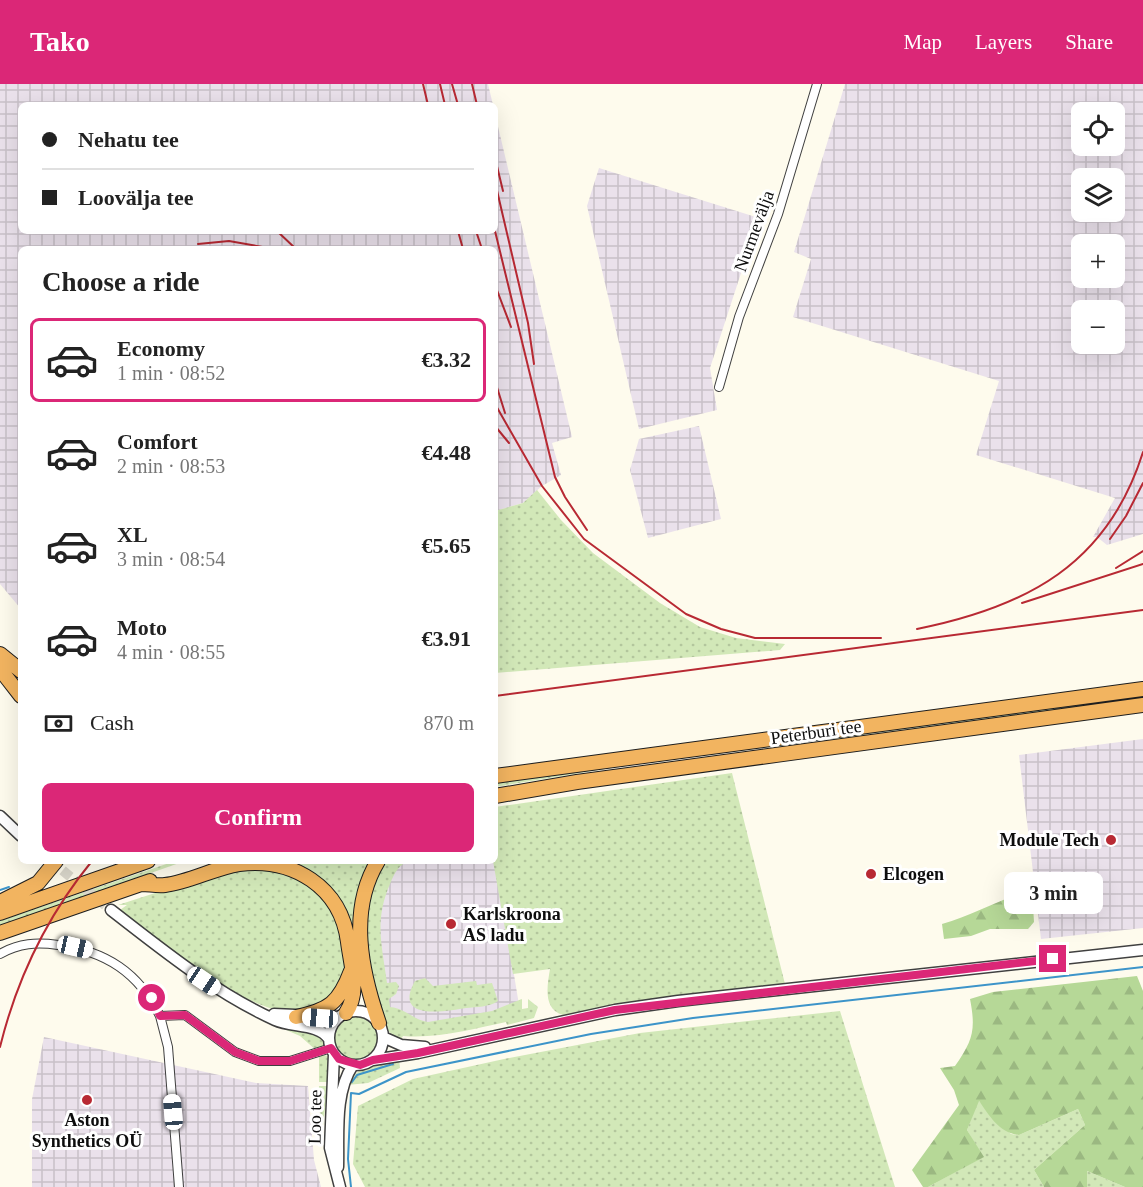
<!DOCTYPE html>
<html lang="en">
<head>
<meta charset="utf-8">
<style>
  body { margin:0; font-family:Georgia,serif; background:#f6f6f6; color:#222; height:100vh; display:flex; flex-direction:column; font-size:22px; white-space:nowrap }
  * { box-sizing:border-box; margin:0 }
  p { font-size:20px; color:#767676 }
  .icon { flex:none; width:33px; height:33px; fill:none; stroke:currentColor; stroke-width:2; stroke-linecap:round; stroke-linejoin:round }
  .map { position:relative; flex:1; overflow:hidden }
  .side { position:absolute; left:18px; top:162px; width:480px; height:618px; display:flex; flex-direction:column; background:#fff; border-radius:9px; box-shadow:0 6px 24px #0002 }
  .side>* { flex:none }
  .guide { position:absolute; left:18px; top:18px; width:480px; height:132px; border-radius:9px; box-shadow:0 6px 24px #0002; display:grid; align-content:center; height:132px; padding:0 24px; background:#fff }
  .buttons { position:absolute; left:1071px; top:18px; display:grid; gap:12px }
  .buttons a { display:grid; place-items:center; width:54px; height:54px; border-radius:9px; background:#fff; box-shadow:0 6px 24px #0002; font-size:30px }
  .end { position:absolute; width:27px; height:27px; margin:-14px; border:8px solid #db2777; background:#fff; box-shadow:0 0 0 3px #fff }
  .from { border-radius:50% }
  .bubble { position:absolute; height:42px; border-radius:9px; background:#fff; box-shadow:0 6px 24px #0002; font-size:20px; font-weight:700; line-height:42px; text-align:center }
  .car { position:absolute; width:18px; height:36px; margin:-18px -9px; border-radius:8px; box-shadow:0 0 4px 2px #0007; background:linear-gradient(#fff 24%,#345 0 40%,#fff 0 76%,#345 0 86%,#fff 0) }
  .guide b { display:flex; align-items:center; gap:21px; height:57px; font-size:22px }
  .guide b+b { border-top:2px solid #e0e0e0 }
  .guide i { width:15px; height:15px; background:#222 }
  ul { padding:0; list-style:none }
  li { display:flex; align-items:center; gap:18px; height:84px; margin:0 12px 9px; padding:0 12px; border:3px solid transparent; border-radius:9px }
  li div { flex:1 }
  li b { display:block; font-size:22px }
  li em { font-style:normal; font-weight:700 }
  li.current { border-color:#db2777 }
  li>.icon { width:54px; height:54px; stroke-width:1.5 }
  h2 { padding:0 24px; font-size:27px; line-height:72px }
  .pay { display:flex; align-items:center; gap:15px; height:66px; padding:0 24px; font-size:22px }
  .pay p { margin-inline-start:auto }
  .action { display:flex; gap:12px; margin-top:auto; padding:12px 24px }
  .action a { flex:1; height:69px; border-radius:9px; background:#db2777; color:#fff; font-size:24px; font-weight:700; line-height:69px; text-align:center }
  header { display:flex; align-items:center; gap:36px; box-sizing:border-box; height:84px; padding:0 30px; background:#db2777; color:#fff }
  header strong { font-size:28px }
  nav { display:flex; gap:33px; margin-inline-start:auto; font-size:21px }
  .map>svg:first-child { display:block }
  .industrial { fill:url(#industrial-grid); fill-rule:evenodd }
  .grass { fill:url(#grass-dots) }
  .forest { fill:url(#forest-firs) }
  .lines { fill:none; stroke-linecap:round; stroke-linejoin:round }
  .stream { stroke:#3c94c9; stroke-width:2 }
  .tertiary-tunnel { stroke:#dad7cb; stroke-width:10; stroke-dasharray:10 5; stroke-linecap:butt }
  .minor-casing { stroke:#404040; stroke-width:10 }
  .tertiary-casing { stroke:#404040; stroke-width:13 }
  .trunk-casing { stroke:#1e1e1e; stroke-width:16 }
  .minor { stroke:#fff; stroke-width:8 }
  .tertiary { stroke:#fff; stroke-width:10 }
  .trunk { stroke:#f2b460; stroke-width:14 }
  .rail { stroke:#b82933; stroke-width:2 }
  .route { stroke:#db2777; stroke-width:8 }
  .poi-dot { fill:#b82933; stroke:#fff; stroke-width:2 }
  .labels { text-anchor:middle; stroke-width:6; stroke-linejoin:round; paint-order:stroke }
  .street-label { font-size:18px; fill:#0d0d0d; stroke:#fff }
  .poi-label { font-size:18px; font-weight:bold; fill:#0d0d0d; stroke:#fff; text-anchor:start }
</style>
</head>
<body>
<header>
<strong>Tako</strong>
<nav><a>Map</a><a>Layers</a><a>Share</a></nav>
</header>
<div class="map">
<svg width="1143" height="1103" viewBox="0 0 1143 1103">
  <defs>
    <pattern id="industrial-grid" width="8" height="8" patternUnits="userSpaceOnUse" patternTransform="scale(1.5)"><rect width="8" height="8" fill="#eae1eb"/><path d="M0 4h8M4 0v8" fill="none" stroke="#c8c0c8"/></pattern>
    <pattern id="grass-dots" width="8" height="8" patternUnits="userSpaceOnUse" patternTransform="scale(1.5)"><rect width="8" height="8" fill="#d2e8b8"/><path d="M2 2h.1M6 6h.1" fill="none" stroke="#b3c69d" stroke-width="1.8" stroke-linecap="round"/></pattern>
    <pattern id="forest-firs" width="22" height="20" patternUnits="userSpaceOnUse" patternTransform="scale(1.5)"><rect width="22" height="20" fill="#b6d897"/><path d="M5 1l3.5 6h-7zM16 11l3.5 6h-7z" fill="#9bb881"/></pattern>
  </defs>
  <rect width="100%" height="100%" fill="#fefbed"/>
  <!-- industrial -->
  <path class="industrial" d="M 0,0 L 488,0 L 493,21 L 21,21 L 21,147 L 495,147 L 495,30 L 572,353 L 552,359 L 561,391 L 542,402 L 523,419 L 495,427 L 495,165 L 21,165 L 21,525 L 0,500 Z
    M 845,0 L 1143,0 L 1143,450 L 1107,461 L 1097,453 L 1093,453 L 1115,414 L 976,371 L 999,297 L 793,233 L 811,175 L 794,168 ZM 1082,28 L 1114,28 L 1114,62 L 1082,62 ZM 1082,94 L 1114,94 L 1114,128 L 1082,128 ZM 1082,160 L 1114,160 L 1114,194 L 1082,194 ZM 1082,226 L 1114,226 L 1114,260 L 1082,260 Z
    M 599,84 L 759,134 L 710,284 L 717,326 L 639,345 L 587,122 Z
    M 699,342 L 721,435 L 648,454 L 630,386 L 639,355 Z
    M 1143,655 L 1143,844 L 1041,855 L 1019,671 Z
    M 495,776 L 520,927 L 412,943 L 388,926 L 377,822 L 392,785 L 402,777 Z
    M 44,953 L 256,999 L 308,1002 L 314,1076 L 321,1103 L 32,1103 L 32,1015 Z"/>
  <!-- grass -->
  <path class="grass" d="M 537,406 L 561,436 L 593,469 L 660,519 L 700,543 L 736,554 L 785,560 L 780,566 L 495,589 L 495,427 L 523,419 Z
    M 1143,610 L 1143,614 L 617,683 L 495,703 L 495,699 L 562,687 Z
    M 732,689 L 785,900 L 626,919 L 563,931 C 543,925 547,903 550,885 L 513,890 L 493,777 L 495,723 Z
    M 175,777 L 185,777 L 0,842 L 0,837 Z
    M 282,777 L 372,777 C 348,819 357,853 362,899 L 358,899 L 344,826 Z
    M 383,777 L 411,777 C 399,779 394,790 390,800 C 374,837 382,861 387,899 L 396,898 L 399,902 L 396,910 L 389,915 L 390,923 C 405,924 413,936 428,938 L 492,927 L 522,915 L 522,925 L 528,924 L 528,915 L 538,923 L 534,934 L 507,941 L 506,938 C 476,944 439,955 403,952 L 400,957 L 387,946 L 378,924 L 363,844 L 372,796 Z
    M 265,784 L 304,795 L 335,828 L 346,878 L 344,894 L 323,921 C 313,923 302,927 291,927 C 244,929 158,854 120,826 L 127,821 L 118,821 L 220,788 Z
    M 425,894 L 433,902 L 476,897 L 477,901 L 492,899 L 498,917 C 490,923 476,923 466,924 C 447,927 392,938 415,897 Z
    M 840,927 L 895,1103 L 365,1103 L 353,1080 L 358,1022 L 413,995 L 504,975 L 640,949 Z
    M334 954a22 22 0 1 1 44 0a22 22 0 1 1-44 0Z
    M 270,939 C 286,943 318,944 325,961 L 317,967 L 300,952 Z
    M 323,971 L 329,972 L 329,976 L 328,998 L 319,998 L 319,973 Z
    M 399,974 L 400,984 L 368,999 L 347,1001 C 358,981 378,978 399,974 Z
    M 319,1002 L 328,1002 L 323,1041 L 320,1041 Z
    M 978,1016 L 1011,1050 L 1019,1051 L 1078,1025 L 1085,1041 L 1034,1086 L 1044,1103 L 928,1103 L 983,1073 L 967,1046 Z
    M 1087,1087 L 1125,1103 L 1087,1103 Z"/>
  <!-- forest -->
  <path class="forest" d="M 1032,805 L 1034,838 L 1028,845 L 990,845 L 971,852 L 944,855 L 942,840 C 973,831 1001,815 1032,805 Z
    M 1137,892 L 1143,907 L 1143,1103 L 1125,1103 L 1087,1087 L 1087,1103 L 1044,1103 L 1034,1086 L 1085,1041 L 1078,1025 L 1019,1051 C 999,1049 989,1031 979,1017 L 967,1046 L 984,1073 L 928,1103 L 923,1103 L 912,1086 L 959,1021 L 954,1006 L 940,984 L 955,982 C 973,956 976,946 970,915 L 993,908 Z"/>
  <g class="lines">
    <!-- stream -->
    <path class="stream" d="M 103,777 L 115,777
      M 0,806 L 9,803
      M 352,998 L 357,991 L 393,980
      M 351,1103 L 348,1075 L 351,1009 L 359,1010 L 406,988 L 591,950 L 693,934 L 1143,883"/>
    <!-- tertiary-tunnel -->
    <path class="tertiary-tunnel" d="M 51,777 L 111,826"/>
    <defs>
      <path id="minor" d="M 719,303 L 739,233 L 778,130 L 817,0
        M 0,870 C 19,859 37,858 58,861 C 106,867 139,889 160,932 L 185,931 L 235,968 L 259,977 L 290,977 L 331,964
        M 160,932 L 168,963 L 179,1103"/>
      <path id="tertiary" d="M 0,732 L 21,752
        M 111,826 C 164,867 214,908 275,936 C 292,944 318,939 329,955
        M329 954a27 27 0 1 1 54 0a27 27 0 1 1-54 0Z
        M 274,930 L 339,933
        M 383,953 L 401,961 L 425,963
        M 334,970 L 330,1064 L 340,1103
        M 373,976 L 418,969 L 615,926 L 678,917 L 1143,866
        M 338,1083 C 339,1051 334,1009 353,981"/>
      <path id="trunk" d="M 0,570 L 21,587
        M 0,585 L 21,612
        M 495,692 L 1143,605
        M 495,712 L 577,698 L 1143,621
        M 378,777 C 348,826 361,887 379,939
        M 142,800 C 149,800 157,802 165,801 C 190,798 214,784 239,780 C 293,773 341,803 348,858 C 351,882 360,908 346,929
        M 0,818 L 38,799 L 56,777
        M 0,829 L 148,777
        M 0,849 L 150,797
        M 296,933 C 329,926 339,919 351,887"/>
    </defs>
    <!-- minor casing -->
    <use href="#minor" class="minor-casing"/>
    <!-- tertiary casing -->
    <use href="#tertiary" class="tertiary-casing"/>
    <!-- trunk casing -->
    <use href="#trunk" class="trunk-casing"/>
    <!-- minor -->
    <use href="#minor" class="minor"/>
    <!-- tertiary -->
    <use href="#tertiary" class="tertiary"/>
    <!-- trunk -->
    <use href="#trunk" class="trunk"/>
    <!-- rail -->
    <path class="rail" d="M 423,0 L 428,21
      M 440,0 L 445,21
      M 452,0 L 458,21
      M 472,0 L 477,21
      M 495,74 L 503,107
      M 495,98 L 528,239 L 534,280
      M 277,147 L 296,165
      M 458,147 L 463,165
      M 476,147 L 482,165
      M 495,147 L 555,393 L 565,413 L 587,446
      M 198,160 L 229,157 L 274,165
      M 495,201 L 511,243
      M 495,297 L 505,329
      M 495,320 L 542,402 L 584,455 L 686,530 L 721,545 L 755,554 L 881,554
      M 495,342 L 509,359
      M 1110,455 L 1126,432 L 1143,399
      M 1116,484 L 1143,467
      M 1022,519 L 1143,480
      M 917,545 C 1027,523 1108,480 1143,368
      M 495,612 L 1143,526
      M 0,963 C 17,894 47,832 92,777"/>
  </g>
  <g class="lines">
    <!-- route -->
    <path class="route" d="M 152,914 L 160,932 L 185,931 L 235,968 L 259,977 L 290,977 L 331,964 L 339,975 L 360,981 L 373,976 L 418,969 L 615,926 L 1053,875"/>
  </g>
  <!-- markers -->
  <g class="poi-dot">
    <circle cx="1111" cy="756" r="6"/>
    <circle cx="871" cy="790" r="6"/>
    <circle cx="451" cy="840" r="6"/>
    <circle cx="87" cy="1016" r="6"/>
  </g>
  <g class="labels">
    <!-- street labels -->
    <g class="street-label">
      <text transform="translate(754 147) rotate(-70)" y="6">Nurmevälja</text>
      <text transform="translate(816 648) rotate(-8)" y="6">Peterburi tee</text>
      <text transform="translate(315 1033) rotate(-89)" y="6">Loo tee</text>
    </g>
    <!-- poi labels -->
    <g class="poi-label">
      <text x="1099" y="762" text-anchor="end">Module Tech</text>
      <text x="883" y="796">Elcogen</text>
      <text x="463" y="836">Karlskroona<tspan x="463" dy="21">AS ladu</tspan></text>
      <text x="87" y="1042" text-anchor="middle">Aston<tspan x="87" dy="21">Synthetics OÜ</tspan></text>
    </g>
  </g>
</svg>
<div class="buttons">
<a><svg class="icon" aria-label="locate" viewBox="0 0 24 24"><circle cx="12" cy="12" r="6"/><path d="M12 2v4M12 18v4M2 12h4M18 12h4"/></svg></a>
<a><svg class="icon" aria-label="layers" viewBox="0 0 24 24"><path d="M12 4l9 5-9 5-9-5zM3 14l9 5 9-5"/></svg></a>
<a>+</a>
<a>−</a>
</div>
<i class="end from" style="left:152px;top:914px"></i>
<i class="end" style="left:1053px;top:875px"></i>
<div class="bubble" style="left:1004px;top:788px;width:99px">3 min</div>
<i class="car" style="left:75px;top:863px;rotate:103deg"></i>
<i class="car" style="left:204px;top:897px;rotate:124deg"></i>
<i class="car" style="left:320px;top:934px;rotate:274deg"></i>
<i class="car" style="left:173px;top:1028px;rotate:355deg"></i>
<div class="guide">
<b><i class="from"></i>Nehatu tee</b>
<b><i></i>Loovälja tee</b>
</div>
<section class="side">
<h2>Choose a ride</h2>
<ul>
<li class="current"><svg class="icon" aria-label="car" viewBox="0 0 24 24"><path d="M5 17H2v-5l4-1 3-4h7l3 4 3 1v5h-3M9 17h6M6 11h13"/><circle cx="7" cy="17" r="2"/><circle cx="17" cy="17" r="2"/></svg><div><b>Economy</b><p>1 min · 08:52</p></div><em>€3.32</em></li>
<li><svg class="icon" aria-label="car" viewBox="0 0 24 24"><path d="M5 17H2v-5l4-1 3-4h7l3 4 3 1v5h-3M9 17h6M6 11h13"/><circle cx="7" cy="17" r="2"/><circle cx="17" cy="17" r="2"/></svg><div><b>Comfort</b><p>2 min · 08:53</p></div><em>€4.48</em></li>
<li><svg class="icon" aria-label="car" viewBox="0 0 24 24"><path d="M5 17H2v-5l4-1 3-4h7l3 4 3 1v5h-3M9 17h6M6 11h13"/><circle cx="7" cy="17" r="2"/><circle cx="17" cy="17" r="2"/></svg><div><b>XL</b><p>3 min · 08:54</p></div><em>€5.65</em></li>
<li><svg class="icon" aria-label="car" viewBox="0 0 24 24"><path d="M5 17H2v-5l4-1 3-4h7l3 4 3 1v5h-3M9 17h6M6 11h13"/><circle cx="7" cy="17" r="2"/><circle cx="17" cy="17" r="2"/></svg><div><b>Moto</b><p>4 min · 08:55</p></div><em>€3.91</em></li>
</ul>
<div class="pay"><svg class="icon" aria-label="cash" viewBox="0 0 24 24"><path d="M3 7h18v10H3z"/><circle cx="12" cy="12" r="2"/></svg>Cash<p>870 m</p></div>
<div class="action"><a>Confirm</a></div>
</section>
</div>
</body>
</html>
